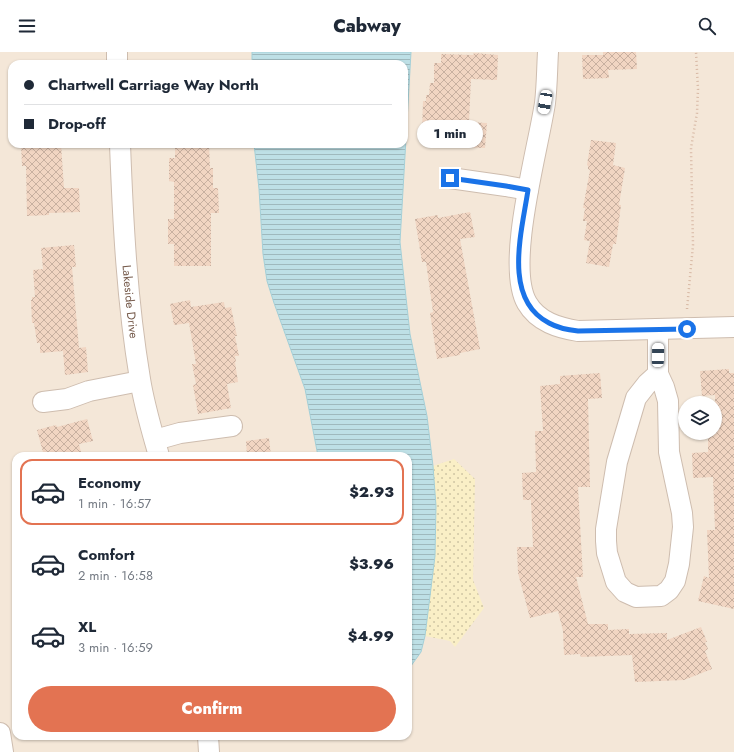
<!DOCTYPE html>
<html lang="en">
<head>
<meta charset="utf-8">
<style>
  body { margin:0; font-family:Jost,sans-serif; background:#f2f2f3; color:#1f2937; height:100vh; display:flex; flex-direction:column; font-size:15px; white-space:nowrap }
  * { box-sizing:border-box; margin:0 }
  p { font-size:13px; color:#747a83 }
  .icon { flex:none; width:22px; height:22px; fill:none; stroke:currentColor; stroke-width:2; stroke-linecap:round; stroke-linejoin:round }
  .map { position:relative; flex:1; overflow:hidden }
  .panel { position:absolute; left:12px; top:400px; width:400px; height:288px; display:flex; flex-direction:column; background:#fff; border-radius:12px; box-shadow:0 1px 3px #0004 }
  .panel>* { flex:none }
  .banner { position:absolute; left:8px; top:8px; width:400px; height:88px; border-radius:12px; box-shadow:0 1px 3px #0004; display:grid; align-content:center; height:88px; padding:0 16px; background:#fff }
  .controls { position:absolute; left:678px; top:344px; display:grid; gap:8px }
  .controls a { display:grid; place-items:center; width:44px; height:44px; border-radius:50%; background:#fff; box-shadow:0 1px 3px #0004; font-size:20px }
  .end { position:absolute; width:18px; height:18px; margin:-9px; border:5px solid #1a73e8; background:#fff; box-shadow:0 0 0 2px #fff }
  .from { border-radius:50% }
  .bubble { position:absolute; height:28px; border-radius:14px; background:#fff; box-shadow:0 1px 3px #0004; font-size:13px; font-weight:800; line-height:28px; text-align:center }
  .car { position:absolute; width:12px; height:24px; margin:-12px -6px; border-radius:5px; box-shadow:0 0 3px 1px #0007; background:linear-gradient(#fff 24%,#345 0 40%,#fff 0 76%,#345 0 86%,#fff 0) }
  .banner b { display:flex; align-items:center; gap:14px; height:38px; font-size:15px }
  .banner b+b { border-top:1px solid #e0e1e3 }
  .banner i { width:10px; height:10px; background:#1f2937 }
  ul { padding:7px 0 0; list-style:none }
  li { display:flex; align-items:center; gap:12px; height:66px; margin:0 8px 6px; padding:0 8px; border:2px solid transparent; border-radius:12px }
  li div { flex:1 }
  li b { display:block; font-size:15px }
  li em { font-style:normal; font-weight:800 }
  li.current { border-color:#e37352 }
  li>.icon { width:36px; height:36px; stroke-width:1.5 }
  .action { display:flex; gap:8px; margin-top:auto; padding:8px 16px }
  .action a { flex:1; height:46px; border-radius:24px; background:#e37352; color:#fff; font-size:16px; font-weight:800; line-height:46px; text-align:center }
  header { display:flex; justify-content:space-between; align-items:center; height:52px; padding:0 16px; background:#fff; font-size:18px; font-weight:800 }
  .map>svg:first-child { display:block }
  .residential { fill:#f4e7d8; fill-rule:evenodd }
  .sand { fill:url(#sand-dots) }
  .water { fill:url(#water-rules); stroke:#a4d0d8 }
  .building { fill:url(#building-cross-hatch) }
  .lines { fill:none; stroke-linecap:round; stroke-linejoin:round }
  .minor-casing { stroke:#cebdaf; stroke-width:22 }
  .path { stroke:#d7b8a4; stroke-width:2.5; stroke-dasharray:1 3; stroke-linecap:butt }
  .minor { stroke:#fff; stroke-width:20 }
  .route { stroke:#1a73e8; stroke-width:5 }
  .labels { text-anchor:middle; stroke-width:3; stroke-linejoin:round; paint-order:stroke }
  .street-label { font-size:12px; fill:#775c4d; stroke:#fff9f0 }
</style>
</head>
<body>
<header><svg class="icon" aria-label="menu" viewBox="0 0 24 24"><path d="M4 6h16M4 12h16M4 18h16"/></svg>Cabway<svg class="icon" aria-label="search" viewBox="0 0 24 24"><circle cx="10" cy="10" r="6"/><path d="M15 15l6 6"/></svg></header>
<div class="map">
<svg width="734" height="700" viewBox="0 0 734 700">
  <defs>
    <pattern id="sand-dots" width="8" height="8" patternUnits="userSpaceOnUse"><rect width="8" height="8" fill="#faefc6"/><path d="M2 2h.1M6 6h.1" fill="none" stroke="#cfc5a3" stroke-width="1.8" stroke-linecap="round"/></pattern>
    <pattern id="water-rules" width="6" height="5" patternUnits="userSpaceOnUse"><rect width="6" height="5" fill="#bee0e6"/><path d="M0 2.5h6" fill="none" stroke="#9fb9bd"/></pattern>
    <pattern id="building-cross-hatch" width="8" height="8" patternUnits="userSpaceOnUse"><rect width="8" height="8" fill="#f1d5c2"/><path d="M0 0l8 8M0 8l8-8" fill="none" stroke="#c8b0a0"/></pattern>
  </defs>
  <rect width="100%" height="100%" fill="#fcf5ea"/>
  <!-- residential -->
  <path class="residential" d="M 0,0 L 734,0 L 734,700 L 0,700 ZM 12,12 L 404,12 L 404,92 L 12,92 ZM 685,351 L 715,351 L 715,381 L 685,381 ZM 16,404 L 408,404 L 408,684 L 16,684 Z"/>
  <!-- sand -->
  <path class="sand" d="M 454,407 L 475,427 L 473,528 L 484,556 L 455,595 L 450,589 L 425,584 L 435,504 L 436,454 L 433,414 Z"/>
  <!-- water -->
  <path class="water" d="M 252,0 L 411,0 L 400,190 L 410,282 L 427,364 L 433,414 L 436,454 L 435,504 L 425,584 L 421,600 L 408,618 L 408,404 L 318,404 L 305,337 L 274,251 L 267,229 L 263,202 L 259,137 L 254,92 L 404,92 L 404,12 L 252,12 Z"/>
  <!-- building -->
  <path class="building" d="M 603,0 L 636,0 L 637,17 L 608,18 L 609,26 L 583,27 L 582,3 L 603,3 Z
    M 474,1 L 498,3 L 497,28 L 471,27 L 469,70 L 487,71 L 485,96 L 459,95 L 460,88 L 427,86 L 427,78 L 422,78 L 423,49 L 426,49 L 426,43 L 429,43 L 430,31 L 434,31 L 434,11 L 441,11 L 441,2 L 473,3 Z
    M 591,88 L 616,91 L 613,113 L 625,116 L 619,153 L 621,153 L 616,192 L 613,192 L 609,215 L 586,211 L 590,189 L 584,188 L 587,169 L 583,169 L 585,156 L 583,156 L 590,118 L 588,117 L 588,114 L 587,113 Z
    M 21,92 L 61,92 L 64,136 L 79,136 L 80,160 L 49,161 L 49,163 L 27,164 L 26,114 L 22,114 Z
    M 175,92 L 209,92 L 210,116 L 213,116 L 213,136 L 218,136 L 219,161 L 211,161 L 211,214 L 174,214 L 174,192 L 168,192 L 168,167 L 174,167 L 174,130 L 169,129 L 169,106 L 175,106 Z
    M 470,160 L 475,185 L 460,187 L 480,297 L 460,301 L 460,303 L 437,307 L 430,261 L 433,260 L 426,210 L 422,210 L 415,167 L 438,163 L 438,166 Z
    M 74,193 L 76,215 L 72,215 L 79,296 L 86,295 L 88,320 L 65,323 L 63,299 L 40,301 L 40,291 L 37,291 L 34,271 L 32,271 L 31,248 L 32,248 L 32,245 L 35,245 L 33,218 L 43,217 L 41,196 Z
    M 190,248 L 191,255 L 224,250 L 225,256 L 231,255 L 237,284 L 235,284 L 239,304 L 235,304 L 236,310 L 235,310 L 238,330 L 227,332 L 231,356 L 198,362 L 193,333 L 196,332 L 192,312 L 196,312 L 189,271 L 174,273 L 170,252 Z
    M 729,317 L 729,321 L 734,321 L 734,557 L 698,549 L 704,524 L 709,526 L 707,478 L 715,478 L 713,425 L 693,426 L 692,401 L 708,400 L 708,381 L 715,381 L 715,343 L 702,344 L 700,319 Z
    M 600,321 L 602,346 L 588,347 L 590,435 L 578,435 L 583,525 L 576,525 L 588,572 L 608,572 L 608,578 L 629,577 L 629,582 L 667,581 L 667,588 L 701,575 L 707,590 L 705,590 L 708,597 L 705,599 L 712,617 L 684,628 L 635,630 L 632,603 L 581,605 L 580,602 L 564,603 L 563,579 L 558,559 L 530,566 L 518,521 L 517,495 L 533,495 L 531,448 L 523,448 L 522,421 L 536,420 L 535,379 L 543,379 L 540,334 L 560,332 L 560,324 Z
    M 87,367 L 93,389 L 79,392 L 82,404 L 44,404 L 37,378 L 56,373 L 57,375 Z
    M 269,386 L 271,404 L 247,404 L 246,389 Z"/>
  <g class="lines">
    <defs>
      <g id="minor">
        <path d="M 117,0 L 117,12"/>
        <path d="M 548,0 C 547,17 547,35 545,51 C 538,98 505,213 527,251 C 538,270 559,276 578,279 L 734,275"/>
        <path id="s1" d="M 120,92 C 123,171 127,249 140,327 C 144,353 152,379 159,404"/>
        <path d="M 450,126 L 506,134 L 528,138"/>
        <path d="M 658,322 L 647,332 L 636,346 L 617,410 L 606,477 L 606,489 L 607,501 L 616,530 L 625,540 L 636,545 L 661,544 L 669,538 L 675,529 L 679,512 L 683,475 L 682,461 L 669,400 L 668,349 L 664,335 L 658,322 L 658,278"/>
        <path d="M 43,350 L 67,347 L 89,339 L 140,329"/>
        <path d="M 155,388 L 180,381 L 232,374"/>
        <path d="M 0,681 L 3,700"/>
        <path d="M 208,684 L 209,700"/>
      </g>
    </defs>
    <!-- minor casing -->
    <use href="#minor" class="minor-casing"/>
    <!-- path -->
    <path class="path" d="M 687,257 L 693,193 L 691,96 L 697,61 L 698,37 L 696,0"/>
    <!-- minor -->
    <use href="#minor" class="minor"/>
  </g>
  <g class="lines">
    <!-- route -->
    <path class="route" d="M 450,126 L 506,134 L 528,138 C 522,179 502,247 549,271 C 558,276 568,278 578,279 L 687,277"/>
  </g>
  <g class="labels">
    <!-- street labels -->
    <g class="street-label">
      <text dy="4" stroke="none"><textPath href="#s1" startOffset="158">Lakeside Drive</textPath></text>
    </g>
  </g>
</svg>
<div class="controls">
<a><svg class="icon" aria-label="layers" viewBox="0 0 24 24"><path d="M12 4l9 5-9 5-9-5zM3 14l9 5 9-5"/></svg></a>
</div>
<i class="end from" style="left:687px;top:277px"></i>
<i class="end" style="left:450px;top:126px"></i>
<div class="bubble" style="left:417px;top:68px;width:66px">1 min</div>
<i class="car" style="left:545px;top:50px;rotate:190deg"></i>
<i class="car" style="left:658px;top:303px;rotate:1deg"></i>
<div class="banner">
<b><i class="from"></i>Chartwell Carriage Way North</b>
<b><i></i>Drop-off</b>
</div>
<section class="panel">
<ul>
<li class="current"><svg class="icon" aria-label="car" viewBox="0 0 24 24"><path d="M5 17H2v-5l4-1 3-4h7l3 4 3 1v5h-3M9 17h6M6 11h13"/><circle cx="7" cy="17" r="2"/><circle cx="17" cy="17" r="2"/></svg><div><b>Economy</b><p>1 min · 16:57</p></div><em>$2.93</em></li>
<li><svg class="icon" aria-label="car" viewBox="0 0 24 24"><path d="M5 17H2v-5l4-1 3-4h7l3 4 3 1v5h-3M9 17h6M6 11h13"/><circle cx="7" cy="17" r="2"/><circle cx="17" cy="17" r="2"/></svg><div><b>Comfort</b><p>2 min · 16:58</p></div><em>$3.96</em></li>
<li><svg class="icon" aria-label="car" viewBox="0 0 24 24"><path d="M5 17H2v-5l4-1 3-4h7l3 4 3 1v5h-3M9 17h6M6 11h13"/><circle cx="7" cy="17" r="2"/><circle cx="17" cy="17" r="2"/></svg><div><b>XL</b><p>3 min · 16:59</p></div><em>$4.99</em></li>
</ul>
<div class="action"><a>Confirm</a></div>
</section>
</div>
</body>
</html>
